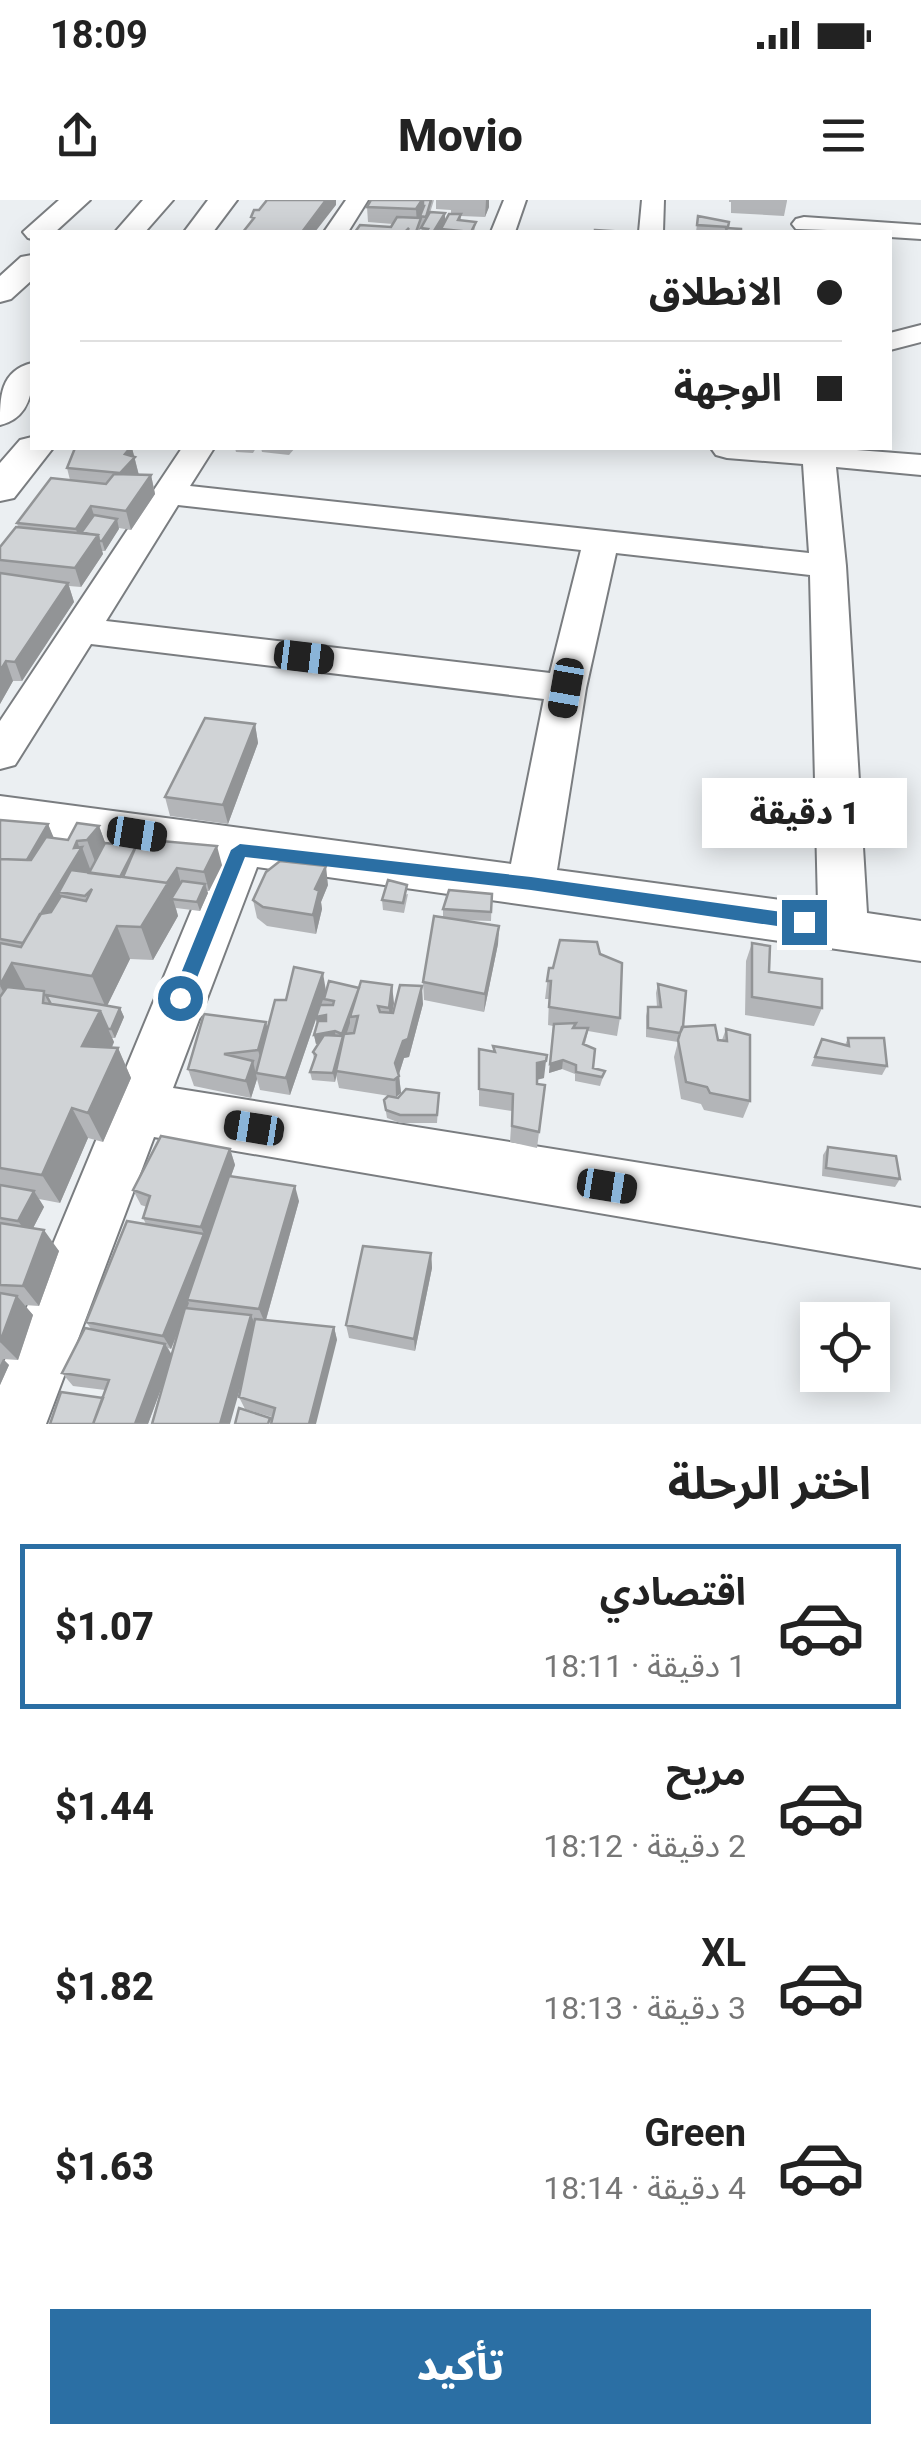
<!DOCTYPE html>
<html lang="ar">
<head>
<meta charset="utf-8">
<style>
  body { margin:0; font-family:Roboto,"Noto Sans Arabic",sans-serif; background:#f2f2f2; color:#222; direction:rtl; height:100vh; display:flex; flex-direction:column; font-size:38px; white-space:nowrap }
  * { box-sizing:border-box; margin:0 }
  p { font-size:32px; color:#767676 }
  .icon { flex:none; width:55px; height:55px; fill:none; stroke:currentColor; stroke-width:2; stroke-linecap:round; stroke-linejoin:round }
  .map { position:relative; height:1224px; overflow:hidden; direction:ltr }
  .drawer { display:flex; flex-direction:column; background:#fff; flex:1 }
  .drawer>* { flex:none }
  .hud { position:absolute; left:30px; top:30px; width:862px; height:220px; border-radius:0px; box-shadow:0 5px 25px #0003; direction:rtl; display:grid; align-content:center; height:220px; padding:0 50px; background:#fff }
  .buttons { position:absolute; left:800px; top:1102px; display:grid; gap:20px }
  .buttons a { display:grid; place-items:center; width:90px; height:90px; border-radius:0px; background:#fff; box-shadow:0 5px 25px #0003; font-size:50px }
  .end { position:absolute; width:45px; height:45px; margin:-22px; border:12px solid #2b6fa4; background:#fff; box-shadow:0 0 0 5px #fff }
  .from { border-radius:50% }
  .bubble { position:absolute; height:70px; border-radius:0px; background:#fff; box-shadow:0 5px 25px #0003; font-size:32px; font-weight:800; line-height:70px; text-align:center; direction:rtl }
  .car { position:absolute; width:30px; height:60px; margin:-30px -15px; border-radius:12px; box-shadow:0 0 8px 2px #0007; background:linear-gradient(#222 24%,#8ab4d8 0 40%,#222 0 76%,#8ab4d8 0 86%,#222 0) }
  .hud b { display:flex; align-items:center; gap:35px; height:95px; font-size:38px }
  .hud b+b { border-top:2px solid #e0e0e0 }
  .hud i { width:25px; height:25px; background:#222 }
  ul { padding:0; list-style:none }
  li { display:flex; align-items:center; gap:30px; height:165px; margin:0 20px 15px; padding:0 30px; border:5px solid transparent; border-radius:0px }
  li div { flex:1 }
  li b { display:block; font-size:38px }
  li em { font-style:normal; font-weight:800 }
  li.on { border-color:#2b6fa4 }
  li>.icon { width:90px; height:90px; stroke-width:1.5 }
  h2 { padding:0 50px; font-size:45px; line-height:120px }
  .primary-button { display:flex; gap:20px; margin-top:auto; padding:20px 50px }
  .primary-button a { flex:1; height:115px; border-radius:0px; background:#2b6fa4; color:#fff; font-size:40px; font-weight:800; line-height:115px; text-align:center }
  .status { display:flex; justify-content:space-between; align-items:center; height:70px; padding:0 50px; background:#fff; direction:ltr }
  .status svg { height:28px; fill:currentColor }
  header { display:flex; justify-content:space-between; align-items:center; height:130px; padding:0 50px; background:#fff; font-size:45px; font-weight:800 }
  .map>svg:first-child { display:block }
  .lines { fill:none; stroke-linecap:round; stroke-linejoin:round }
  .minor-casing { stroke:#7a7d80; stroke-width:4 }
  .tertiary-casing { stroke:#7a7d80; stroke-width:4 }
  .trunk-casing { stroke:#7a7d80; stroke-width:4 }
  .minor { fill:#fff; fill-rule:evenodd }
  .tertiary { fill:#fff; fill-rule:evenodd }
  .trunk { fill:#fff; fill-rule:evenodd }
  .wall { fill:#b3b5b8; fill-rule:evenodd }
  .shaded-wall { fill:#929496 }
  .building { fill:#d0d3d6; stroke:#929496; stroke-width:2.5 }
  .route { fill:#2b6fa4 }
</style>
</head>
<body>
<div class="status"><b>18:09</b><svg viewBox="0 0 49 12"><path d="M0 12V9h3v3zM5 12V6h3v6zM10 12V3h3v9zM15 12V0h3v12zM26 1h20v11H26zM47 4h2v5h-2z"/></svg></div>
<header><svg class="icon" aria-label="menu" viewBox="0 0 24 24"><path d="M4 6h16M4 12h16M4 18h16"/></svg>Movio<svg class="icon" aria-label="share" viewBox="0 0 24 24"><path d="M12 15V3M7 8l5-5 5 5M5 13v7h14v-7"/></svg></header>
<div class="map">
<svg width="921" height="1224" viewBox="0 0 921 1224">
  <rect width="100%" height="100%" fill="#ebeff2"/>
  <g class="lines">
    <defs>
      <path id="minor" d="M 346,0 L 368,0 L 348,32 L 324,32 Z
        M 504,0 L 526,0 L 515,32 L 491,32 Z
        M 642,0 L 664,0 L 663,32 L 639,32 Z
        M 804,17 L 921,25 L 921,39 L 890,37 L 890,32 L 796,29 L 792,24 L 796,19 Z
        M 921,125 L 921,142 L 890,150 L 890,133 Z
        M 182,248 L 214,248 L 190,286 L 809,353 L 803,264 L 727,258 L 716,255 L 711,248 L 831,248 L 921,255 L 921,275 L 836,267 L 846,366 L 867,713 L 921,721 L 921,761 L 257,667 L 173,888 L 921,1008 L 921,1068 L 154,937 L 46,1224 L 0,1224 L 0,1172 L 212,661 L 0,630 L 0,596 L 511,664 L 544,499 L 91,444 L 15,565 L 0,569 L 0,521 ZM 178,305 L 581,350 L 550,473 L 106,421 ZM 616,353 L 810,375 L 818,705 L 557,670 L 586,488 Z"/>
      <path id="tertiary" d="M 208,0 L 237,0 L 213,32 L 184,32 Z
        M 32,237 L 32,248 L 53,248 L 14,298 L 0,301 L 0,263 L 20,240 Z"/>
      <path id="trunk" d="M 59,0 L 90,0 L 55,32 L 32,32 L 32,39 L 28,38 L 23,32 Z
        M 143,0 L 173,0 L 145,32 L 115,32 Z
        M 32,55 L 32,80 L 11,99 L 0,102 L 0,76 L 21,57 Z
        M 32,163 C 34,190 30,218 0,225 C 0,197 0,171 32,163 Z"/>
    </defs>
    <!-- minor casing -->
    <use href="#minor" class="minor-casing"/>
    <!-- tertiary casing -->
    <use href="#tertiary" class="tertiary-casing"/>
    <!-- trunk casing -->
    <use href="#trunk" class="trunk-casing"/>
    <!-- minor -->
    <use href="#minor" class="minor"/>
    <!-- tertiary -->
    <use href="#tertiary" class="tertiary"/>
    <!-- trunk -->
    <use href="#trunk" class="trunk"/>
  </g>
  <!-- wall -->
  <path class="wall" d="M 434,0 L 430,13 L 445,13 L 445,21 L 439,32 L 441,32 L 441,29 L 451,14 L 451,10 L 436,9 L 436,0 L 489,0 L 489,7 L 485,17 L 461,16 L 461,21 L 476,22 L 474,32 L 421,32 L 423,25 L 422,25 L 419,32 L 391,27 L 393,24 L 368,22 L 367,7 Z
    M 729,0 L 787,0 L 787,1 L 784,16 L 731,13 L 731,2 L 729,2 Z
    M 698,16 L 728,28 L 741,32 L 696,32 Z
    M 132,248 L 139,275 L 151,275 L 155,294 L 131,330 L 119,328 L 105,351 L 102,351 L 103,354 L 81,387 L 69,386 L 74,402 L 22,481 L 13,481 L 0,504 L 0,347 L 18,327 L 17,323 L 70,280 L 67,268 Z
    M 235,248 L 256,248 L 253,253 L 236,252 Z
    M 261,248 L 295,248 L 289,255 L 262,252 Z
    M 255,524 L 258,543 L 228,624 L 170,616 L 165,597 Z
    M 0,620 L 48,624 L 53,638 L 68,640 L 99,626 L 105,643 L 222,665 L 209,691 L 207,691 L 208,693 L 200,711 L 176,708 L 178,716 L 153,760 L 130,759 L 107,806 L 120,808 L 124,817 L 115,838 L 112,838 L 114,842 L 112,848 L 118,848 L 131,878 L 103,942 L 88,938 L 60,1003 L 39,999 L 44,1007 L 33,1028 L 59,1051 L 39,1106 L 24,1105 L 33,1115 L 18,1160 L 3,1159 L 9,1165 L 0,1185 Z
    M 328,685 L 321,702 L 322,709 L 316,734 L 267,726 L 257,718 L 253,700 Z
    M 408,694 L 404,713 L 383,710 L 382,700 Z
    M 492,694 L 491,721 L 459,720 L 499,726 L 498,744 L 484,812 L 424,800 L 423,782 L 443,717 L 443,709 Z
    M 752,743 L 769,772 L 822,808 L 814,826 L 745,815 L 746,761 Z
    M 549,768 L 620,818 L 617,836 L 588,831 L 585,844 L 593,868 L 605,871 L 600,886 L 575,881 L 575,874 L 562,869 L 549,873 L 553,826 L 548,825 L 549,799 L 545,799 Z
    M 658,784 L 683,827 L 722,840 L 726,829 L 750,901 L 743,918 L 704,910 L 701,904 L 681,899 L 674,857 L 678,842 L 646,837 L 646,816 L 648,807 L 657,807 L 656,793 Z
    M 326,791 L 394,803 L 392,813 L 423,804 L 409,857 L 404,858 L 399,874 L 401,893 L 396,897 L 339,888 L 336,875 L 335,882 L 312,880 L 310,872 L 314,860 L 313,852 L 319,843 L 316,844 L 314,835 L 317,824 L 316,819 L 290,895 L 260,890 L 257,879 L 251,898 L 194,886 L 188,869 L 268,828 L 286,800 Z
    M 848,838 L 887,866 L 882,875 L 811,866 L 822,839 L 845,845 Z
    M 493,846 L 544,878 L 537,880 L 537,884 L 545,885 L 537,948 L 510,942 L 512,911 L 479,906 L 479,849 L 493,852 Z
    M 439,893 L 437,923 L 400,923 L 387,918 L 384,900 Z
    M 828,947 L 900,979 L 895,987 L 822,976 L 823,955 Z
    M 230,949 L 235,965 L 231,976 L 299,1001 L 266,1120 L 334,1127 L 337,1140 L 271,1221 L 272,1217 L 245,1209 L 239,1197 L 242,1179 L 166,1175 L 148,1224 L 50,1224 L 103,1198 L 105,1190 L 73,1186 L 62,1173 L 92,1130 L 86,1122 L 146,1024 L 143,1018 L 147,1007 L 141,1005 L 133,990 ZM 180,1128 L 172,1155 L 168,1148 L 171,1149 Z
    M 431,1053 L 432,1068 L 415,1151 L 349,1138 L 346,1125 Z"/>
  <!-- shaded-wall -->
  <path class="shaded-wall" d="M 326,0 L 336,0 L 336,5 L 315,32 L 302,32 Z
    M 422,0 L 423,14 L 420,16 L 417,25 L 416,9 Z
    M 486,0 L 489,0 L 489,7 L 485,17 Z
    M 445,13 L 445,21 L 438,32 L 434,32 Z
    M 130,248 L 132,248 L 139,276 L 125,292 L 120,273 L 125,254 Z
    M 151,275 L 155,294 L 131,330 L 126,311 Z
    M 91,306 L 97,324 L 81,348 L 76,329 Z
    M 117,319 L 119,329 L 105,351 L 102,341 Z
    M 98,335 L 103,354 L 81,387 L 75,368 Z
    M 68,383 L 74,402 L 22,481 L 15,462 Z
    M 6,461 L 13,481 L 0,504 L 0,471 Z
    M 255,524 L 258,543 L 228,624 L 223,605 Z
    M 48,624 L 56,643 L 24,663 Z
    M 99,626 L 109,653 L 97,667 L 87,640 Z
    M 77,641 L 80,649 L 82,647 L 92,674 L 59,692 L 69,715 L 25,744 Z
    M 217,646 L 222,665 L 209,691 L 204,672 Z
    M 326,666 L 328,685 L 321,702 L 322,709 L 316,734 L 313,715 L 315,689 Z
    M 177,668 L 182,687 L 173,699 L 178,716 L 153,760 L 141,727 Z
    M 205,684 L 208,693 L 200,711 L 197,702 Z
    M 117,726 L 130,759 L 106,808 L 92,776 Z
    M 499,726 L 498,744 L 484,812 L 485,794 Z
    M 12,763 L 29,795 L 17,817 L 0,786 Z
    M 323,773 L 326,791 L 317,817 L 326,815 L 328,824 L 318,826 L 316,819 L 290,895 L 286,878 Z
    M 392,785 L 394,803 L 390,825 L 389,808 Z
    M 422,786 L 423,804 L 409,857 L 404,858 L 398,877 L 399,876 L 401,893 L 396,897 L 395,863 Z
    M 359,788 L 350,817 L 350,823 L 344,842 L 335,882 L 333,873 L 342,834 Z
    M 120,808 L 124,817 L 115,838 L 111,829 Z
    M 100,811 L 114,842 L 97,877 L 82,846 Z
    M 266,822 L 270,839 L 263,867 L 258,850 Z
    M 335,831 L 336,840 L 316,844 L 314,835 Z
    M 118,848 L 131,878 L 103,942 L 88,913 Z
    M 563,860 L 562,869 L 549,873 L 550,864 Z
    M 253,861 L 257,879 L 251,898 L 246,881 Z
    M 546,861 L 544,878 L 535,880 L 537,863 Z
    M 72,908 L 88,938 L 60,1003 L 42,975 Z
    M 230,949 L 235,965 L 187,1100 L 189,1103 L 171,1149 L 163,1136 L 204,1034 L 201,1027 Z
    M 295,986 L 299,1001 L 265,1123 L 259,1109 Z
    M 34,991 L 44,1007 L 29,1036 L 18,1021 Z
    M 44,1030 L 59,1051 L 39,1106 L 23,1086 Z
    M 431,1053 L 432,1068 L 415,1151 L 414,1139 Z
    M 17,1096 L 33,1115 L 18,1160 L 0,1142 Z
    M 251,1115 L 257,1129 L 230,1224 L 220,1224 Z
    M 334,1127 L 337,1140 L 316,1224 L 309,1224 Z
    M 165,1144 L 173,1157 L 148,1224 L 135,1224 Z
    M 3,1159 L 9,1165 L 0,1185 L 0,1165 Z"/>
  <!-- building -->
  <path class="building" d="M 267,0 L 326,0 L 302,32 L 243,32 L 254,18 L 251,17 L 254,10 L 259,10 Z
    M 371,0 L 422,0 L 416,9 L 367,7 Z
    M 423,0 L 431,0 L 426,17 L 420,16 L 424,6 L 423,6 Z
    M 430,12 L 445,13 L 434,31 L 445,32 L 426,32 L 428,29 L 421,28 Z
    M 449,14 L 461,14 L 458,20 L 476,22 L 471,32 L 441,29 Z
    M 698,16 L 729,22 L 728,27 L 697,25 Z
    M 397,17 L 421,18 L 416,32 L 406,32 L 409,28 L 405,32 L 355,32 L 360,25 L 391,27 Z
    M 726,28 L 741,29 L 741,32 L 727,32 Z
    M 595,30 L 627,32 L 595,32 Z
    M 75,248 L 130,248 L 125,254 L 135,257 L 120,273 L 67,268 Z
    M 114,274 L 151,275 L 126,311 L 91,306 L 76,329 L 17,323 L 51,278 L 106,284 Z
    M 94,315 L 117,319 L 102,341 L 99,341 L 98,335 L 81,333 Z
    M 16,327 L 98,335 L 75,368 L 0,360 L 0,347 Z
    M 0,373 L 68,383 L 15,462 L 6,461 L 0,471 Z
    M 205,518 L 255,524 L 223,605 L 165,597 Z
    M 0,620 L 48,624 L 27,660 L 0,659 Z
    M 77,623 L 99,626 L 87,640 L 77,641 L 74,648 L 82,647 L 23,743 L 0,739 L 0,659 L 31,660 L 46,637 L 68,640 Z
    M 139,639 L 217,646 L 204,672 L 177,668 L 167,683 L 123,677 Z
    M 105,643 L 136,646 L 120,677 L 89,673 Z
    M 280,661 L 326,666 L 315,689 L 319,691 L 313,715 L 263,707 L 253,700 L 266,672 Z
    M 71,670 L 168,683 L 141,727 L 117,726 L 92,776 L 12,763 L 0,785 L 0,743 L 21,747 L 40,714 L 51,712 L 61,696 L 86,701 L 92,689 L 85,696 L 59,692 Z
    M 388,680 L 407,685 L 403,703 L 382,700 Z
    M 182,681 L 205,684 L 197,702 L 171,699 Z
    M 449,690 L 492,694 L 491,712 L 443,709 Z
    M 434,716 L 499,726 L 485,794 L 423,782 Z
    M 560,740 L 597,742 L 600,754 L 622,763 L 620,818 L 549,807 L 551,781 L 547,781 L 549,768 L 553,768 Z
    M 752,743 L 770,746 L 769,772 L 822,779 L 822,808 L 752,797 Z
    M 294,767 L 323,773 L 286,878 L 256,873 L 275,800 L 286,800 Z
    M 329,781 L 359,788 L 342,834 L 335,831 L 314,835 L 318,821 L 326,821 L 326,815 L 316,817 L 320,805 L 333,805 L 334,801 L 324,799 Z
    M 361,781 L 392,785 L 389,808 L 378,806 L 380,812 L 393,813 L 400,785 L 422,786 L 408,839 L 403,841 L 395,863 L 399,876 L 394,880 L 336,871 L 344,834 L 354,833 L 358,816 L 350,817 Z
    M 658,784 L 686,791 L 683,827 L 680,833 L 648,828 L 648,807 L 661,807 Z
    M 7,787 L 44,791 L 43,803 L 100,811 L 82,846 L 118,848 L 88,913 L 72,908 L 42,975 L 0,968 L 0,797 Z
    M 46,795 L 120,808 L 111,829 L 108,829 L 100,811 L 51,804 Z
    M 204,814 L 266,822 L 258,850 L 224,854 L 253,861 L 246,881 L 188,869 Z
    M 576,823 L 573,828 L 588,828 L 583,844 L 595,849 L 593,868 L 605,871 L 602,877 L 576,872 L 576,865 L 563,860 L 550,864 L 554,824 Z
    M 715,825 L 718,840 L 727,841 L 726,829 L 750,835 L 750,901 L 710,893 L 707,887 L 686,882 L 678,840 L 682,827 Z
    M 324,835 L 343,836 L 333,873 L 310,872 L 316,855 L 313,852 Z
    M 848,838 L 884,838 L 887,866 L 815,857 L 822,839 L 849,846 Z
    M 493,846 L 547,855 L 546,861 L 537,863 L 537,884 L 545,885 L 539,932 L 512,926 L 513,894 L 479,889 L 479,849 L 495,852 Z
    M 406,889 L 439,893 L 437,915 L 400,915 L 386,910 L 384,900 L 388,896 L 398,898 Z
    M 161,936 L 230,949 L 201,1027 L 143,1018 L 150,996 L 133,990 Z
    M 828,947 L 896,956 L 900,979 L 826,968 Z
    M 229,976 L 295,986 L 259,1109 L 187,1100 Z
    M 0,985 L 34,991 L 18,1021 L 0,1018 Z
    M 127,1021 L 204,1034 L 163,1136 L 86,1122 Z
    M 0,1023 L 44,1030 L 23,1086 L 0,1085 Z
    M 363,1046 L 431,1053 L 414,1139 L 346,1125 Z
    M 0,1093 L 17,1096 L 0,1142 Z
    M 185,1108 L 251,1115 L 220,1224 L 152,1224 Z
    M 255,1119 L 334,1127 L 309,1224 L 271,1224 L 275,1208 L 239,1197 Z
    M 85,1128 L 165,1144 L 135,1224 L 93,1224 L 109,1180 L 62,1173 Z
    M 61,1192 L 103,1198 L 93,1224 L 50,1224 Z
    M 239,1208 L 270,1218 L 268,1224 L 235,1224 Z"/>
  <!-- route -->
  <path class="route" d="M 240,644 L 531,677 L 804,715 L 813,722 L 804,730 L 531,690 L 245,657 L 187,803 L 174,803 L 171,798 L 231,650 Z"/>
</svg>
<div class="buttons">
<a><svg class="icon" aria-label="locate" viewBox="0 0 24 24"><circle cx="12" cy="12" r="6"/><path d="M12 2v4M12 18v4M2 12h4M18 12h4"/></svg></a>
</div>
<i class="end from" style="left:180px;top:798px"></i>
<i class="end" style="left:804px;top:722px"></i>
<div class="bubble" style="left:702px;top:578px;width:205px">1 دقيقة</div>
<i class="car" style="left:304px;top:457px;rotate:97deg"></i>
<i class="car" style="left:566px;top:488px;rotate:190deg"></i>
<i class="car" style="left:137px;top:634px;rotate:99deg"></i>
<i class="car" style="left:254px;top:928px;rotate:279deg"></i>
<i class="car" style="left:607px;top:986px;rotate:99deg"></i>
<div class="hud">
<b><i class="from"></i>الانطلاق</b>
<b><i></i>الوجهة</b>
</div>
</div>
<section class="drawer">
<h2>اختر الرحلة</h2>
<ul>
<li class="on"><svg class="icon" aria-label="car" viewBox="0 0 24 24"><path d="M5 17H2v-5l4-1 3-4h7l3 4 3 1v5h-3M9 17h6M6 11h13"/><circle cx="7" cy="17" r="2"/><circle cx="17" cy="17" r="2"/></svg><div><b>اقتصادي</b><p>1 دقيقة · 18:11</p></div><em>$1.07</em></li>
<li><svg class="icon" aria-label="car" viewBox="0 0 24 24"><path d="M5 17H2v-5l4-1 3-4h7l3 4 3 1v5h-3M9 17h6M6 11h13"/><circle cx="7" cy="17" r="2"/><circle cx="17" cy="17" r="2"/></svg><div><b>مريح</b><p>2 دقيقة · 18:12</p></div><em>$1.44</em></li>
<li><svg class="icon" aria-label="car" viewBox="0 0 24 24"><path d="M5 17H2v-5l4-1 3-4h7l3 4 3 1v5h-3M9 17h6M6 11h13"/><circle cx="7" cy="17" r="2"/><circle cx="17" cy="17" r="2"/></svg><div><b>XL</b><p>3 دقيقة · 18:13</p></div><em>$1.82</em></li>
<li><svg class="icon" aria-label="car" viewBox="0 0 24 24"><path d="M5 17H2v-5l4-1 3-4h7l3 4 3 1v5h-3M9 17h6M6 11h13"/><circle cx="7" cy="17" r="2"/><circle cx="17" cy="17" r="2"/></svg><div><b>Green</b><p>4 دقيقة · 18:14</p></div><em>$1.63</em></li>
</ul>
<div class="primary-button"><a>تأكيد</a></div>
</section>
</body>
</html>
